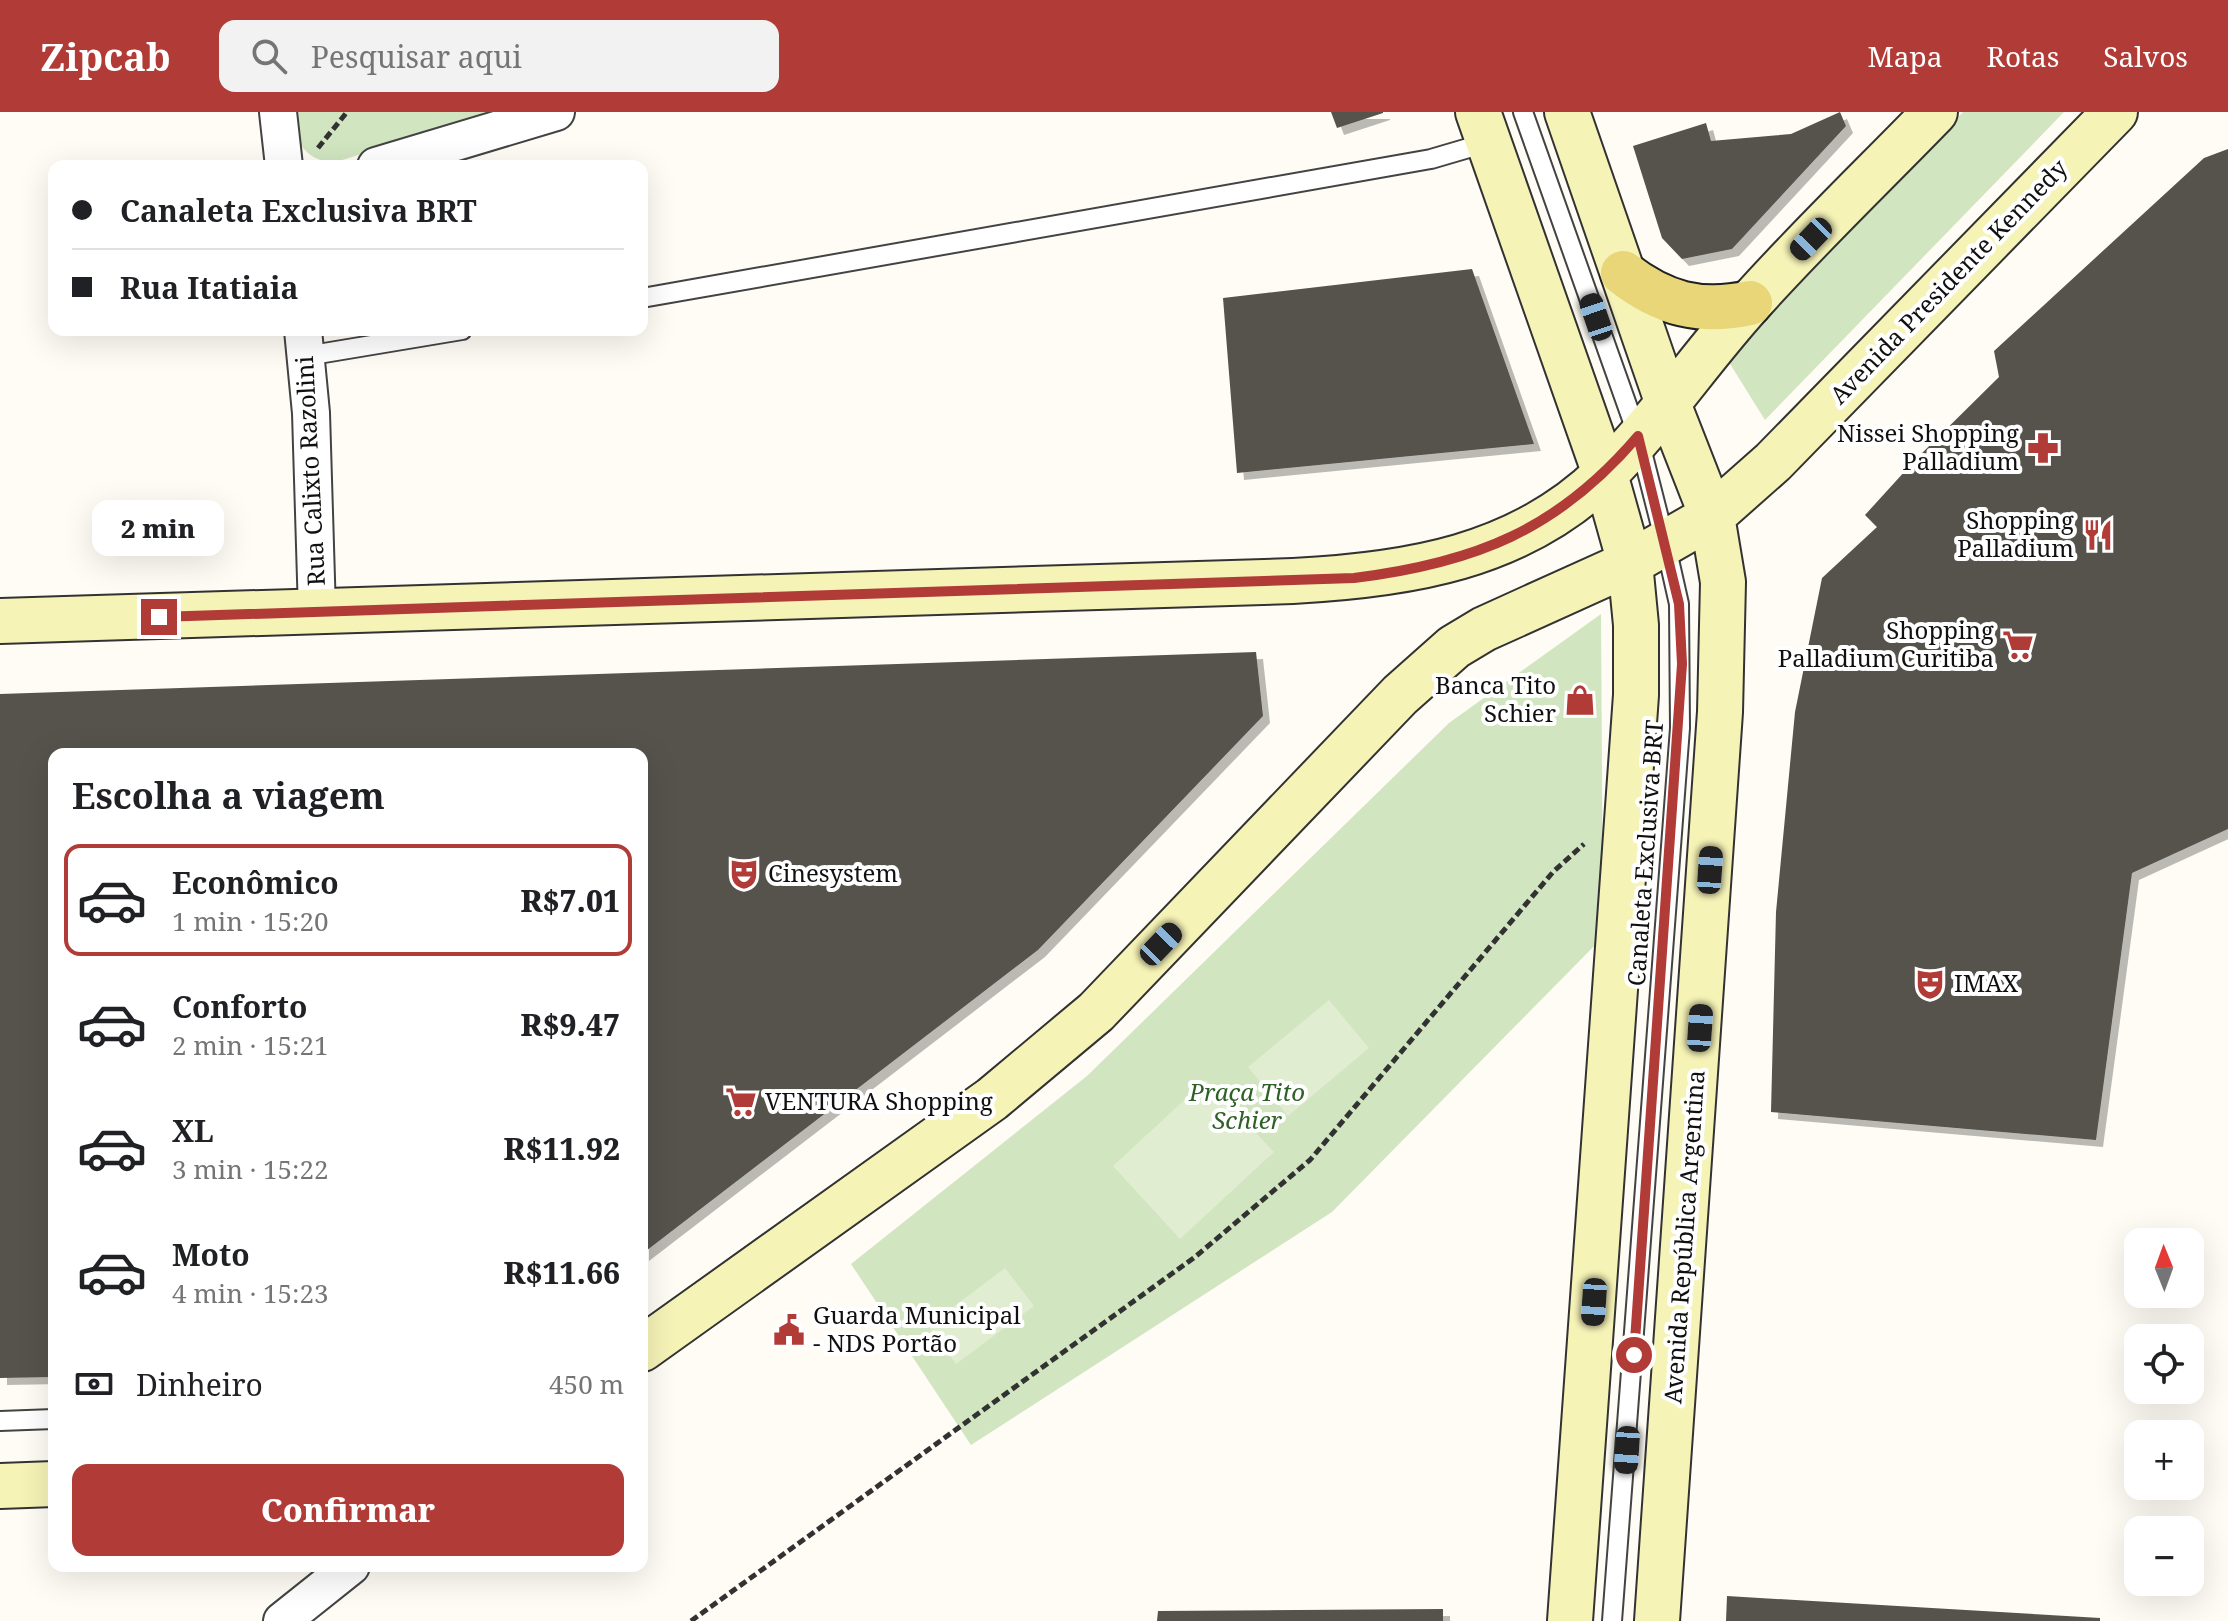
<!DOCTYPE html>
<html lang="pt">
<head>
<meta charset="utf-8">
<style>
  body { margin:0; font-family:"Noto Serif",serif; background:#f2f2f2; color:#202124; height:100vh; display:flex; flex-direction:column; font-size:30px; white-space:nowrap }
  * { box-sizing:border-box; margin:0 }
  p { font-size:26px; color:#757577 }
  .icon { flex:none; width:44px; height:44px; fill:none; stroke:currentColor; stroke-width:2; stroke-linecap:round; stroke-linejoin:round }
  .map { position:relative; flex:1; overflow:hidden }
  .side { position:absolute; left:48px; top:636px; width:600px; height:824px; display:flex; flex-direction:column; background:#fff; border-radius:16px; box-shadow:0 8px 32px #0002 }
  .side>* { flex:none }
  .guide { position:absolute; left:48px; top:48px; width:600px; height:176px; border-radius:16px; box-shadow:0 8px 32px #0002; display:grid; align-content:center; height:176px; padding:0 24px; background:#fff }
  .needle { width:52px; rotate:359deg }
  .controls { position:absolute; left:2124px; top:1116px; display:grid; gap:16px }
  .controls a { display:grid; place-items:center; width:80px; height:80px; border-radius:16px; background:#fff; box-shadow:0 8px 32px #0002; font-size:40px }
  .end { position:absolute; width:36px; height:36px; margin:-18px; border:10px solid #b03b37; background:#fff; box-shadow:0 0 0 4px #fff }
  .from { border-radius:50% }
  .bubble { position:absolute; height:56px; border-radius:16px; background:#fff; box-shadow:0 8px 32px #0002; font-size:26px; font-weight:800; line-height:56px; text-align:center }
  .car { position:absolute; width:24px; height:48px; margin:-24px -12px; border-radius:10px; box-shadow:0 0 6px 2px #0007; background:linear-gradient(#222 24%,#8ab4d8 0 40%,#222 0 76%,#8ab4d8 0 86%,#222 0) }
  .guide b { display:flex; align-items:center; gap:28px; height:76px; font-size:30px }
  .guide b+b { border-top:2px solid #e0e0e0 }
  .guide i { width:20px; height:20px; background:#202124 }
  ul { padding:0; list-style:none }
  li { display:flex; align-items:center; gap:24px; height:112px; margin:0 16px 12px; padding:0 8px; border:4px solid transparent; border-radius:16px }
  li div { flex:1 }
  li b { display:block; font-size:30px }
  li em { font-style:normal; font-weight:800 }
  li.active { border-color:#b03b37 }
  li>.icon { width:72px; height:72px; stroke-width:1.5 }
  h2 { padding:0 24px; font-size:36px; line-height:96px }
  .pay { display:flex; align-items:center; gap:20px; height:88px; padding:0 24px; font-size:30px }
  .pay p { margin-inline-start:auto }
  .button { display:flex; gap:16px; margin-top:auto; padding:16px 24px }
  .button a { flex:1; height:92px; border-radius:16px; background:#b03b37; color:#fff; font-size:32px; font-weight:800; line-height:92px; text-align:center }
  header { display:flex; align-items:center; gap:48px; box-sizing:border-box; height:112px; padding:0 40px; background:#b03b37; color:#fff }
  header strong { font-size:38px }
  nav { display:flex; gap:44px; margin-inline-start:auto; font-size:28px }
  .search { width:560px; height:72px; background:#f2f2f2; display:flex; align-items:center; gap:20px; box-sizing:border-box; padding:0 28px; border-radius:16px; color:#757577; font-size:30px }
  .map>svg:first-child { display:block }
  .green { fill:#d1e5c1 }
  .pitch { fill:#e1edd1 }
  .building { fill:#57524d; filter:url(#shadow) }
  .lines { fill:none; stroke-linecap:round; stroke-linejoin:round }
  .lane-casing { stroke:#434343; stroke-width:22 }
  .street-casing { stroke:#434343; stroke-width:40 }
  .secondary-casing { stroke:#323232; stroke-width:48 }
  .primary-casing { stroke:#212121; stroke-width:48 }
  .path { stroke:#323232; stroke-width:5; stroke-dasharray:8 4; stroke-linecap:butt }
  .lane { stroke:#fff; stroke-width:18 }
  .street { stroke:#fff; stroke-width:36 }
  .secondary { stroke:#f6f3b7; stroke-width:44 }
  .primary { stroke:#e8d679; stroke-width:44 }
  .route { stroke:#b03b37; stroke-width:10 }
  .labels { text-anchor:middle; stroke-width:8; stroke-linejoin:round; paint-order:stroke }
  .street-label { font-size:24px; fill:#101010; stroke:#fff }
  .poi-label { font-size:24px; fill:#101010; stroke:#fff; text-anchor:end }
  .park-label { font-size:24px; font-style:italic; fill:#2f6127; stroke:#fff }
</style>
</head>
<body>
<header>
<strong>Zipcab</strong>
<div class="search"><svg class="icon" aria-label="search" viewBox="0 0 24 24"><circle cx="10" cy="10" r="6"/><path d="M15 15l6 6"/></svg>Pesquisar aqui</div>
<nav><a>Mapa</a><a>Rotas</a><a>Salvos</a></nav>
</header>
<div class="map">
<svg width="2228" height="1509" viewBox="0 0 2228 1509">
  <defs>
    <filter id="shadow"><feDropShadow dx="7" dy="7" stdDeviation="0" flood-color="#0004"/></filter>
  </defs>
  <rect width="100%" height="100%" fill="#fefcf4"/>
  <!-- green -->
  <path class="green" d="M 290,0 L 493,0 L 333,51 C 302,47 295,27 290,0 Z
    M 1963,0 L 2064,0 L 1765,308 L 1727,247 Z
    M 1601,502 L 1603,825 L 1332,1100 L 971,1333 L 851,1152 L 1087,964 L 1449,611 Z"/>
  <!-- pitch -->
  <path class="pitch" d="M 1329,888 L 1369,936 L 1288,1004 L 1248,955 Z
    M 1206,968 L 1274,1040 L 1180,1127 L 1113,1054 Z
    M 1005,1156 L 1034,1194 L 956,1252 L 928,1214 Z"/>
  <!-- building -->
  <path class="building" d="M 1331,0 L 1383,0 L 1383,1 L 1337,16 Z
    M 1840,0 L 1846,14 L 1732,137 L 1682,147 L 1662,126 L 1633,34 L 1706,11 L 1711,29 L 1791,22 Z
    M 2228,37 L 2228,717 L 2132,761 L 2096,1028 L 1771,1000 L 1776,800 L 1795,600 L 1822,466 L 1877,415 L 1865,403 L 1916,347 L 1999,265 L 1994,239 L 2204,46 Z
    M 1472,157 L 1534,332 L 1237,361 L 1223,186 Z
    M 1256,540 L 1263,604 L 1038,838 L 642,1142 L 642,642 L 54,642 L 54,1265 L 0,1266 L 0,582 Z
    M 1727,1484 L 2100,1506 L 2100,1509 L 1726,1509 Z
    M 1443,1497 L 1443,1509 L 1157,1509 L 1158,1499 Z"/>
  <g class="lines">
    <defs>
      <path id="lane" d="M 1523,0 L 1638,324 L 1665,430 L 1679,492 L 1680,616 L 1612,1509
        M 642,186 L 1431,47 L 1489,30
        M 306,244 L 462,218
        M 0,1309 L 54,1307"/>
      <path id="street" d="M 278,0 L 284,54
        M 376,54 L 556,0
        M 303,218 L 311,301 L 317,500
        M 282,1509 L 351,1454"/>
      <path id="secondary" d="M 1478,0 L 1605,362 L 1630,451 L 1636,513 L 1636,583 L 1570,1509
        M 1567,0 L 1667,289 L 1712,404 L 1723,470 L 1720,600 L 1657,1509
        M 0,509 L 1293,469 C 1407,463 1519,446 1605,362 C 1658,310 1700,246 1750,191 C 1809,125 1873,64 1935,0
        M 642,1237 L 992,987 L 1096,900 L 1400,583 L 1454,535 L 1484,517 L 1630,451 L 1712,404 L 1773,350 L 2115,0
        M 0,1374 L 54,1372"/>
      <path id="primary" d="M 1623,161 C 1663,192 1700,202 1750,191"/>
    </defs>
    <!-- lane casing -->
    <use href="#lane" class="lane-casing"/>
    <!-- street casing -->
    <use href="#street" class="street-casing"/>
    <!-- secondary casing -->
    <use href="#secondary" class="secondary-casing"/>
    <!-- primary casing -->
    <use href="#primary" class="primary-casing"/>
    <!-- path -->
    <path class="path" d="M 318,36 L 347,0
      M 691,1509 L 1195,1145 L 1310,1048 L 1553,760 L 1584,732"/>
    <!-- lane -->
    <use href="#lane" class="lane"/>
    <!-- street -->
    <use href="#street" class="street"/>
    <!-- secondary -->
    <use href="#secondary" class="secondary"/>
    <!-- primary -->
    <use href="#primary" class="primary"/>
  </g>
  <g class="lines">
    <!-- route -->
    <path class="route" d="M 159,505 L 1354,466 C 1475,451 1558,418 1638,324 L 1679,492 L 1682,552 L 1634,1243"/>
  </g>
  <!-- icons -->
  <defs>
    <symbol id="pharmacy-bare" viewBox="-9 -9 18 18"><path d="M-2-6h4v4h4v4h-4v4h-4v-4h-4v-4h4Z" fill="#b03b37" stroke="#fff" stroke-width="2.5" paint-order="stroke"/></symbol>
    <symbol id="restaurant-bare" viewBox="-9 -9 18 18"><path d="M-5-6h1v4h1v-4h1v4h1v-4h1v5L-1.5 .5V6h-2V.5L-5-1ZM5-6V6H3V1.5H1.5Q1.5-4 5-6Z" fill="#b03b37" stroke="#fff" stroke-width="2.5" paint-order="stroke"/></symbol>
    <symbol id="supermarket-bare" viewBox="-9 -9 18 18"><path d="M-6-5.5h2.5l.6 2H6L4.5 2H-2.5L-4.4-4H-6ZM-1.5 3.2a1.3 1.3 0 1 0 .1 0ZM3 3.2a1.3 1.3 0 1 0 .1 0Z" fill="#b03b37" stroke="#fff" stroke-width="2.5" paint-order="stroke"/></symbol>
    <symbol id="shop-bare" viewBox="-9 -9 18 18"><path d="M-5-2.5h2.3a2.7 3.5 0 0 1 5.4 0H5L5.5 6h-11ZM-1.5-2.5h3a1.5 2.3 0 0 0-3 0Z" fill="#b03b37" stroke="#fff" stroke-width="2.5" paint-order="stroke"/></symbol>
    <symbol id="theatre-bare" viewBox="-9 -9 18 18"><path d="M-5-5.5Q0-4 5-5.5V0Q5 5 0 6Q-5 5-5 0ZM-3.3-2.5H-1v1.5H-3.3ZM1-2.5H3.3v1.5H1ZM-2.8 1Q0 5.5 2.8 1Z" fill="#b03b37" stroke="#fff" stroke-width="2.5" paint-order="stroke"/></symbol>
    <symbol id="civic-bare" viewBox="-9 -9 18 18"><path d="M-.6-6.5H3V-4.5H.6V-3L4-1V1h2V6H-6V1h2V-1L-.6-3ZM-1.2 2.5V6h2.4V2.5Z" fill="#b03b37" stroke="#fff" stroke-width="2.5" paint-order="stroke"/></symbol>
  </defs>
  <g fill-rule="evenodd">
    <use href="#pharmacy-bare" x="2021" y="314" width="44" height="44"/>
    <use href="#restaurant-bare" x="2076" y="401" width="44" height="44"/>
    <use href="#supermarket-bare" x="1996" y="511" width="44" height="44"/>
    <use href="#shop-bare" x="1558" y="566" width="44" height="44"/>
    <use href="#theatre-bare" x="722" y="740" width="44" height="44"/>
    <use href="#theatre-bare" x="1908" y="850" width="44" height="44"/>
    <use href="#supermarket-bare" x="719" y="968" width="44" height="44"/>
    <use href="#civic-bare" x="767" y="1196" width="44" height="44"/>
  </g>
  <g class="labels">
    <!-- street labels -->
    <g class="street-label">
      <text transform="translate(1949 170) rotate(-46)" y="8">Avenida Presidente Kennedy</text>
      <text transform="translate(311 359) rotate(-93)" y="8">Rua Calixto Razolini</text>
      <text transform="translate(1646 741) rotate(-86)" y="8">Canaleta Exclusiva BRT</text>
      <text transform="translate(1685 1125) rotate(-86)" y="8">Avenida República Argentina</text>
    </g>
    <!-- poi labels -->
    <g class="poi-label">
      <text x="2019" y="330">Nissei Shopping<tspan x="2019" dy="28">Palladium</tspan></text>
      <text x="2074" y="417">Shopping<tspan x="2074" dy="28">Palladium</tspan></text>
      <text x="1994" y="527">Shopping<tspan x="1994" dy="28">Palladium Curitiba</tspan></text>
      <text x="1556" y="582">Banca Tito<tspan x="1556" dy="28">Schier</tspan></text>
      <text x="768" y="770" text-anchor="start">Cinesystem</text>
      <text x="1954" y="880" text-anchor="start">IMAX</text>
      <text x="765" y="998" text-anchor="start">VENTURA Shopping</text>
      <text x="813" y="1212" text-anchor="start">Guarda Municipal<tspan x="813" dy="28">- NDS Portão</tspan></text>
    </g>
    <!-- park labels -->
    <g class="park-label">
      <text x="1247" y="989">Praça Tito<tspan x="1247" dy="28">Schier</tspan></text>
    </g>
  </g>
</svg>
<div class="controls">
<a><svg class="needle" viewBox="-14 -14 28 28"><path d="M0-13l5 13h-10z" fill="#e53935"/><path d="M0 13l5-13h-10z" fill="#757577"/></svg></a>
<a><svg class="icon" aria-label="locate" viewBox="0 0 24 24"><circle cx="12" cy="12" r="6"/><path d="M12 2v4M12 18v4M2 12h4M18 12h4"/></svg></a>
<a>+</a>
<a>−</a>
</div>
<i class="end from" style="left:1634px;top:1243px"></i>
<i class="end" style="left:159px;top:505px"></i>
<div class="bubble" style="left:92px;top:388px;width:132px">2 min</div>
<i class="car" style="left:1811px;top:127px;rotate:224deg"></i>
<i class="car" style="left:1596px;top:205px;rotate:341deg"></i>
<i class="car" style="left:1710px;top:758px;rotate:4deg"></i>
<i class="car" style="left:1161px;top:832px;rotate:44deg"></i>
<i class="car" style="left:1700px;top:916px;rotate:4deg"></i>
<i class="car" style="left:1594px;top:1190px;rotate:184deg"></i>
<i class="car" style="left:1627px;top:1338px;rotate:184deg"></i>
<div class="guide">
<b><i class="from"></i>Canaleta Exclusiva BRT</b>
<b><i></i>Rua Itatiaia</b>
</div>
<section class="side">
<h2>Escolha a viagem</h2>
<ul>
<li class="active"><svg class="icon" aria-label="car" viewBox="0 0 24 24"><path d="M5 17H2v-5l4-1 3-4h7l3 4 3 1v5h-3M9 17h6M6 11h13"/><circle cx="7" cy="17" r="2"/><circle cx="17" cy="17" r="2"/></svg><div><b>Econômico</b><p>1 min · 15:20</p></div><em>R$7.01</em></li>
<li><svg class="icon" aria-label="car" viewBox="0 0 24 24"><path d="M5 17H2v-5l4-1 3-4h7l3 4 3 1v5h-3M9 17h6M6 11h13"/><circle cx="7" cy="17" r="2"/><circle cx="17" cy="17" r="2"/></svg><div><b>Conforto</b><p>2 min · 15:21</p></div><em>R$9.47</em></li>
<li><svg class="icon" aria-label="car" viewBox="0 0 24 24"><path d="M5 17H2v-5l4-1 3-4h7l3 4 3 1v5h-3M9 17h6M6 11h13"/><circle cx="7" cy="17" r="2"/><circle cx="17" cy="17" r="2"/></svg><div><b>XL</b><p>3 min · 15:22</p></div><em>R$11.92</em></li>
<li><svg class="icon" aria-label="car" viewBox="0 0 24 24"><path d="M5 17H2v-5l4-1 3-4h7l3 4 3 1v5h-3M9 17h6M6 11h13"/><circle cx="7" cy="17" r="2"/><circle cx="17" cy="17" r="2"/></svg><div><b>Moto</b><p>4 min · 15:23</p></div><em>R$11.66</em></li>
</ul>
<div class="pay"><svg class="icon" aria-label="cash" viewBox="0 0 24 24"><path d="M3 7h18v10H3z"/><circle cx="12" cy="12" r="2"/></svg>Dinheiro<p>450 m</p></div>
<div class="button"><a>Confirmar</a></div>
</section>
</div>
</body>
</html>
